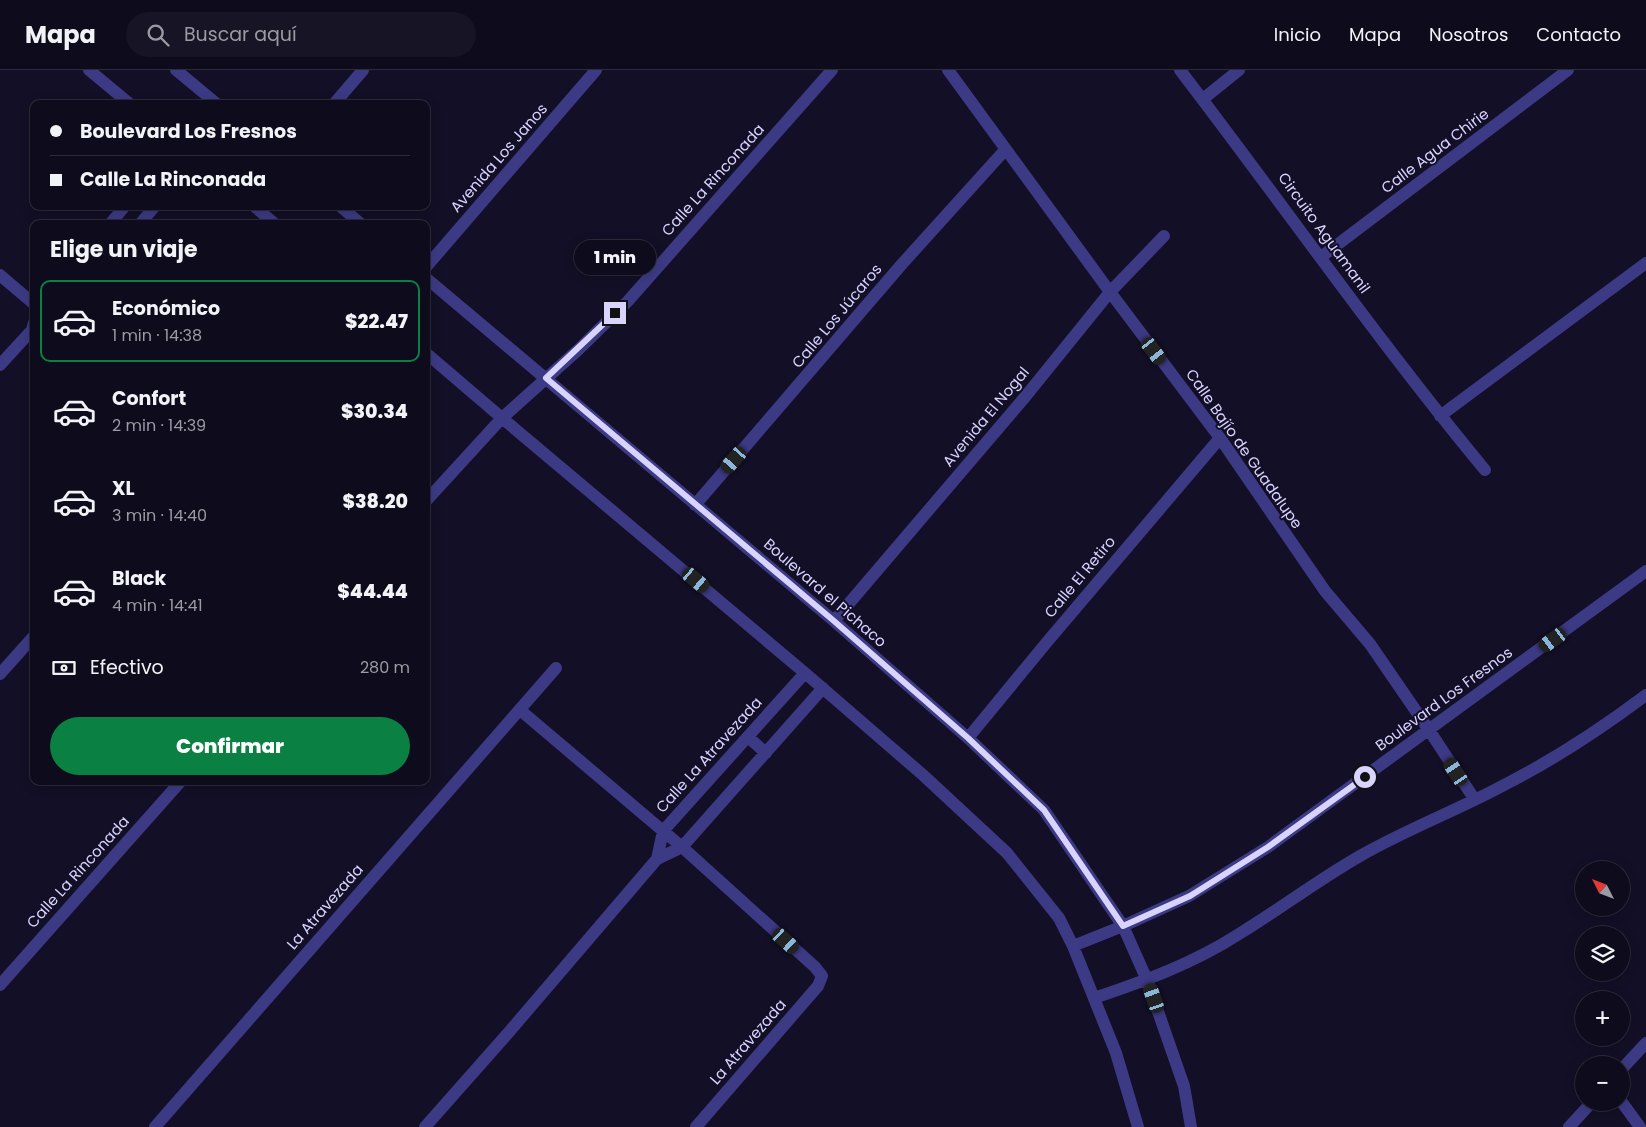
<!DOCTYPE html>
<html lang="es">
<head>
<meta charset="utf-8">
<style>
  body { margin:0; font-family:Poppins,sans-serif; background:#171425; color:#f1f3f6; height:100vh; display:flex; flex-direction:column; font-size:19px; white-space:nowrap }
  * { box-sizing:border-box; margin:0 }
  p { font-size:16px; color:#9b9ba3 }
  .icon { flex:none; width:28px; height:28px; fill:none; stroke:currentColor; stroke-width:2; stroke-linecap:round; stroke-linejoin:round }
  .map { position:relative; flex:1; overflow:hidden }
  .details { position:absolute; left:30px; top:150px; width:400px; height:565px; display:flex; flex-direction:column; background:#0e0b1c; border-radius:10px; box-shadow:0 2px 12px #0003,0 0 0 1px #2e2b3b }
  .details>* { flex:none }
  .banner { position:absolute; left:30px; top:30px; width:400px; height:110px; border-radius:10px; box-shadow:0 2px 12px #0003,0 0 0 1px #2e2b3b; display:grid; align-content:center; height:110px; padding:0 20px; background:#0e0b1c }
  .needle { width:32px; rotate:312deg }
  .fabs { position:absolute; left:1575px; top:791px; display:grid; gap:10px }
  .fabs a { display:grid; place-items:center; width:55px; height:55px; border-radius:50%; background:#0e0b1c; box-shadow:0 2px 12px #0003,0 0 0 1px #2e2b3b; font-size:25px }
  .end { position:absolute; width:22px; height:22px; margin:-11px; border:6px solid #d9d4ff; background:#111; box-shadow:0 0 0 2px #111 }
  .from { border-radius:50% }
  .bubble { position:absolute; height:35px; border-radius:18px; background:#0e0b1c; box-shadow:0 2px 12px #0003,0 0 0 1px #2e2b3b; font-size:16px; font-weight:800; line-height:35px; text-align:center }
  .car { position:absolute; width:15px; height:30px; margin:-15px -8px; border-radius:6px; box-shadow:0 0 4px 1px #0007; background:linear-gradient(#222 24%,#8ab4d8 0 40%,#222 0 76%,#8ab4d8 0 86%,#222 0) }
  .banner b { display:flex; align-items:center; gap:18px; height:48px; font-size:19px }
  .banner b+b { border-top:1px solid #2e2b3b }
  .banner i { width:12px; height:12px; background:#f1f3f6 }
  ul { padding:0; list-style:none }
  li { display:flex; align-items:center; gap:15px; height:82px; margin:0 10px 8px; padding:0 10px; border:2px solid transparent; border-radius:10px }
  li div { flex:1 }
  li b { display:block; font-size:19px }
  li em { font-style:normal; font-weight:800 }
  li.on { border-color:#0b8043 }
  li>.icon { width:45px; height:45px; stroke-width:1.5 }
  h2 { padding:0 20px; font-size:22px; line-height:60px }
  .pay { display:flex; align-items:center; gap:12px; height:55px; padding:0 20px; font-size:19px }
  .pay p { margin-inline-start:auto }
  .cta { display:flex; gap:10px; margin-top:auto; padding:10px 20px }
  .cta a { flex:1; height:58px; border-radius:30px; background:#0b8043; color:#fff; font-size:20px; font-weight:800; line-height:58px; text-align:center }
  header { display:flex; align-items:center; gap:30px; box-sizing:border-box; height:70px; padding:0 25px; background:#0e0b1c; border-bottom:1px solid #2e2b3b }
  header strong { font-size:24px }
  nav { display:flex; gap:28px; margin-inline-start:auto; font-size:18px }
  .search { width:350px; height:45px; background:#171425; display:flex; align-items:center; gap:12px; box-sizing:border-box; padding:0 18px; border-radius:28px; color:#9b9ba3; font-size:19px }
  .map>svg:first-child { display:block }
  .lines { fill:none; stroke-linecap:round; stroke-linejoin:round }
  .minor { stroke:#3d3a85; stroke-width:12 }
  .route { stroke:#d9d4ff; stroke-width:6 }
  .labels { text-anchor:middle; stroke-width:4; stroke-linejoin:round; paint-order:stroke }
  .street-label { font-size:15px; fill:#d9d4ff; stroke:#130f26 }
</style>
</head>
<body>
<header>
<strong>Mapa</strong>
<div class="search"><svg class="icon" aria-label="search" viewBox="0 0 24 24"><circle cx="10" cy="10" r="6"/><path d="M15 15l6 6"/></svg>Buscar aquí</div>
<nav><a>Inicio</a><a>Mapa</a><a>Nosotros</a><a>Contacto</a></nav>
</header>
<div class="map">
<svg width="1646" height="1057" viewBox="0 0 1646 1057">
  <rect width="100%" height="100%" fill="#130f26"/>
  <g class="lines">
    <!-- minor -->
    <path class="minor" d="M 89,0 L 130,34
      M 176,0 L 217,34
      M 948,0 L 1110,222 L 1220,368 L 1325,521 L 1370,574 L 1429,660 L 1475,730
      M 1180,0 C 1282,133 1378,271 1485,400
      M 1203,29 L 1239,0
      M 334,34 L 363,0
      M 254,136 L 275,154
      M 340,136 L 361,154
      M 110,154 L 125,136
      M 140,154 L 155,136
      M 1321,187 L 1568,0
      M 426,197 L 596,0
      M 0,205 L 34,234
      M 426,208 L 834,551 L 968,668 L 1044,740 L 1123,856 L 1147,910 L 1184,1016 L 1191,1057
      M 426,283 L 502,348 L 805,603 L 923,705 L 1007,783 L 1059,848 L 1073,876 L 1116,983 L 1138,1057
      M 0,295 L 32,260 L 34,253
      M 1440,346 L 1646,193
      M 426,431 L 502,348 L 578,280 L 628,231 L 832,0
      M 695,435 L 902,194 L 1005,80
      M 834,551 L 1025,327 L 1110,222 L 1164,166
      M 0,604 L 34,566
      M 520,640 L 682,777 L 815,897 L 822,906 L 818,916 L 696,1057
      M 748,667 L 766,683
      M 968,668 L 1047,572 L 1220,368
      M 657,789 L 663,761 L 805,603
      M 1073,876 L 1123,856 L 1189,826 L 1268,777 L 1646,501
      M 0,915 L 181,711
      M 1094,928 C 1145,911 1194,893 1239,864 C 1280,839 1318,810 1360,786 C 1407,759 1458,740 1506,714 C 1555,689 1602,658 1646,625
      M 1621,1000 L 1646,973
      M 1621,1031 L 1640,1057
      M 155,1057 L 556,598
      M 425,1057 L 509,962 L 657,789 L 682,777 L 823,618
      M 1569,1057 L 1592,1032"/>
  </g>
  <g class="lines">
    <!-- route -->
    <path class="route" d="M 615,243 L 546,308 L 834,551 L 968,668 L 1044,740 L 1123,856 L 1190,826 L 1268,777 L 1365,707"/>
  </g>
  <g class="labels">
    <!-- street labels -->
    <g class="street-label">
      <text transform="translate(1435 81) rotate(-37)" y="5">Calle Agua Chirie</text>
      <text transform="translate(499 88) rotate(-49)" y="5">Avenida Los Janos</text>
      <text transform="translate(713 110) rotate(-48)" y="5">Calle La Rinconada</text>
      <text transform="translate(1324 163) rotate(54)" y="5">Circuito Aguamanil</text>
      <text transform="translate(837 246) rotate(-50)" y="5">Calle Los Júcaros</text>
      <text transform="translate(986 347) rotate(-50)" y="5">Avenida El Nogal</text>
      <text transform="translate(1244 379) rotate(55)" y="5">Calle Bajío de Guadalupe</text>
      <text transform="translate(1080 507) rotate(-50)" y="5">Calle El Retiro</text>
      <text transform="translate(825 523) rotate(41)" y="5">Boulevard el Pichaco</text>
      <text transform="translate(1444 629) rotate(-36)" y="5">Boulevard Los Fresnos</text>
      <text transform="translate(709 685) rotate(-48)" y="5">Calle La Atravezada</text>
      <text transform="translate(78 802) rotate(-48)" y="5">Calle La Rinconada</text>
      <text transform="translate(325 837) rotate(-49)" y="5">La Atravezada</text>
      <text transform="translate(748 972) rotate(-49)" y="5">La Atravezada</text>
    </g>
  </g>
</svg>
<div class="fabs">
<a><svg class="needle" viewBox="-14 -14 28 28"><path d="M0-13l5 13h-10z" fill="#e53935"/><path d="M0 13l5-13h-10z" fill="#9b9ba3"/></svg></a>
<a><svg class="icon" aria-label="layers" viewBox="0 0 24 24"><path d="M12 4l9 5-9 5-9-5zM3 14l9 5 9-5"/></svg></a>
<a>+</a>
<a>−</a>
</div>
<i class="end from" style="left:1365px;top:707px"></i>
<i class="end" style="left:615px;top:243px"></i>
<div class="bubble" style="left:574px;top:170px;width:82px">1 min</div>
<i class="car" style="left:1154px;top:281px;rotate:143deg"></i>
<i class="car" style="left:734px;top:390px;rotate:221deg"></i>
<i class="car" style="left:696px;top:510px;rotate:130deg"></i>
<i class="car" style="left:1553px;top:570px;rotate:234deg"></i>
<i class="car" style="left:1456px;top:702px;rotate:327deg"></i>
<i class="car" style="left:786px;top:871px;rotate:132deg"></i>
<i class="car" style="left:1154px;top:928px;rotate:341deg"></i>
<div class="banner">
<b><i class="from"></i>Boulevard Los Fresnos</b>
<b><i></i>Calle La Rinconada</b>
</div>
<section class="details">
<h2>Elige un viaje</h2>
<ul>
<li class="on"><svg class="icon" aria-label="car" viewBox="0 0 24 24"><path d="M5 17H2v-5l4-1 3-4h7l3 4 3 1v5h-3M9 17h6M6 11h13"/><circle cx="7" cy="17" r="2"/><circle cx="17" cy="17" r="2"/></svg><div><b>Económico</b><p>1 min · 14:38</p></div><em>$22.47</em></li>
<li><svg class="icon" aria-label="car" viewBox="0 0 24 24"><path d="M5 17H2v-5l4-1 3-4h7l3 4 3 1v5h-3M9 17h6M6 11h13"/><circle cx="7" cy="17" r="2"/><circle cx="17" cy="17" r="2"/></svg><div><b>Confort</b><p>2 min · 14:39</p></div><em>$30.34</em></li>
<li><svg class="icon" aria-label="car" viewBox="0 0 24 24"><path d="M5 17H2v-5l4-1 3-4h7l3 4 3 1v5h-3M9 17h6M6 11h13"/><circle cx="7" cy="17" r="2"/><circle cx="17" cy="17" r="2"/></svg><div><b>XL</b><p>3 min · 14:40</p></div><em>$38.20</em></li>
<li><svg class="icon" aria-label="car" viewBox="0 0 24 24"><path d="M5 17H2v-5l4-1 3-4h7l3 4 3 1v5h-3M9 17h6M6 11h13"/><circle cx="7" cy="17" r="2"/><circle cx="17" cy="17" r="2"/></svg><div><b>Black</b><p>4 min · 14:41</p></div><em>$44.44</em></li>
</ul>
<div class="pay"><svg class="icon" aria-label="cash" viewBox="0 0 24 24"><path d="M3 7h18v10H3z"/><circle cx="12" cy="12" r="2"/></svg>Efectivo<p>280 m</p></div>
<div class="cta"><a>Confirmar</a></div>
</section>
</div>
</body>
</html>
